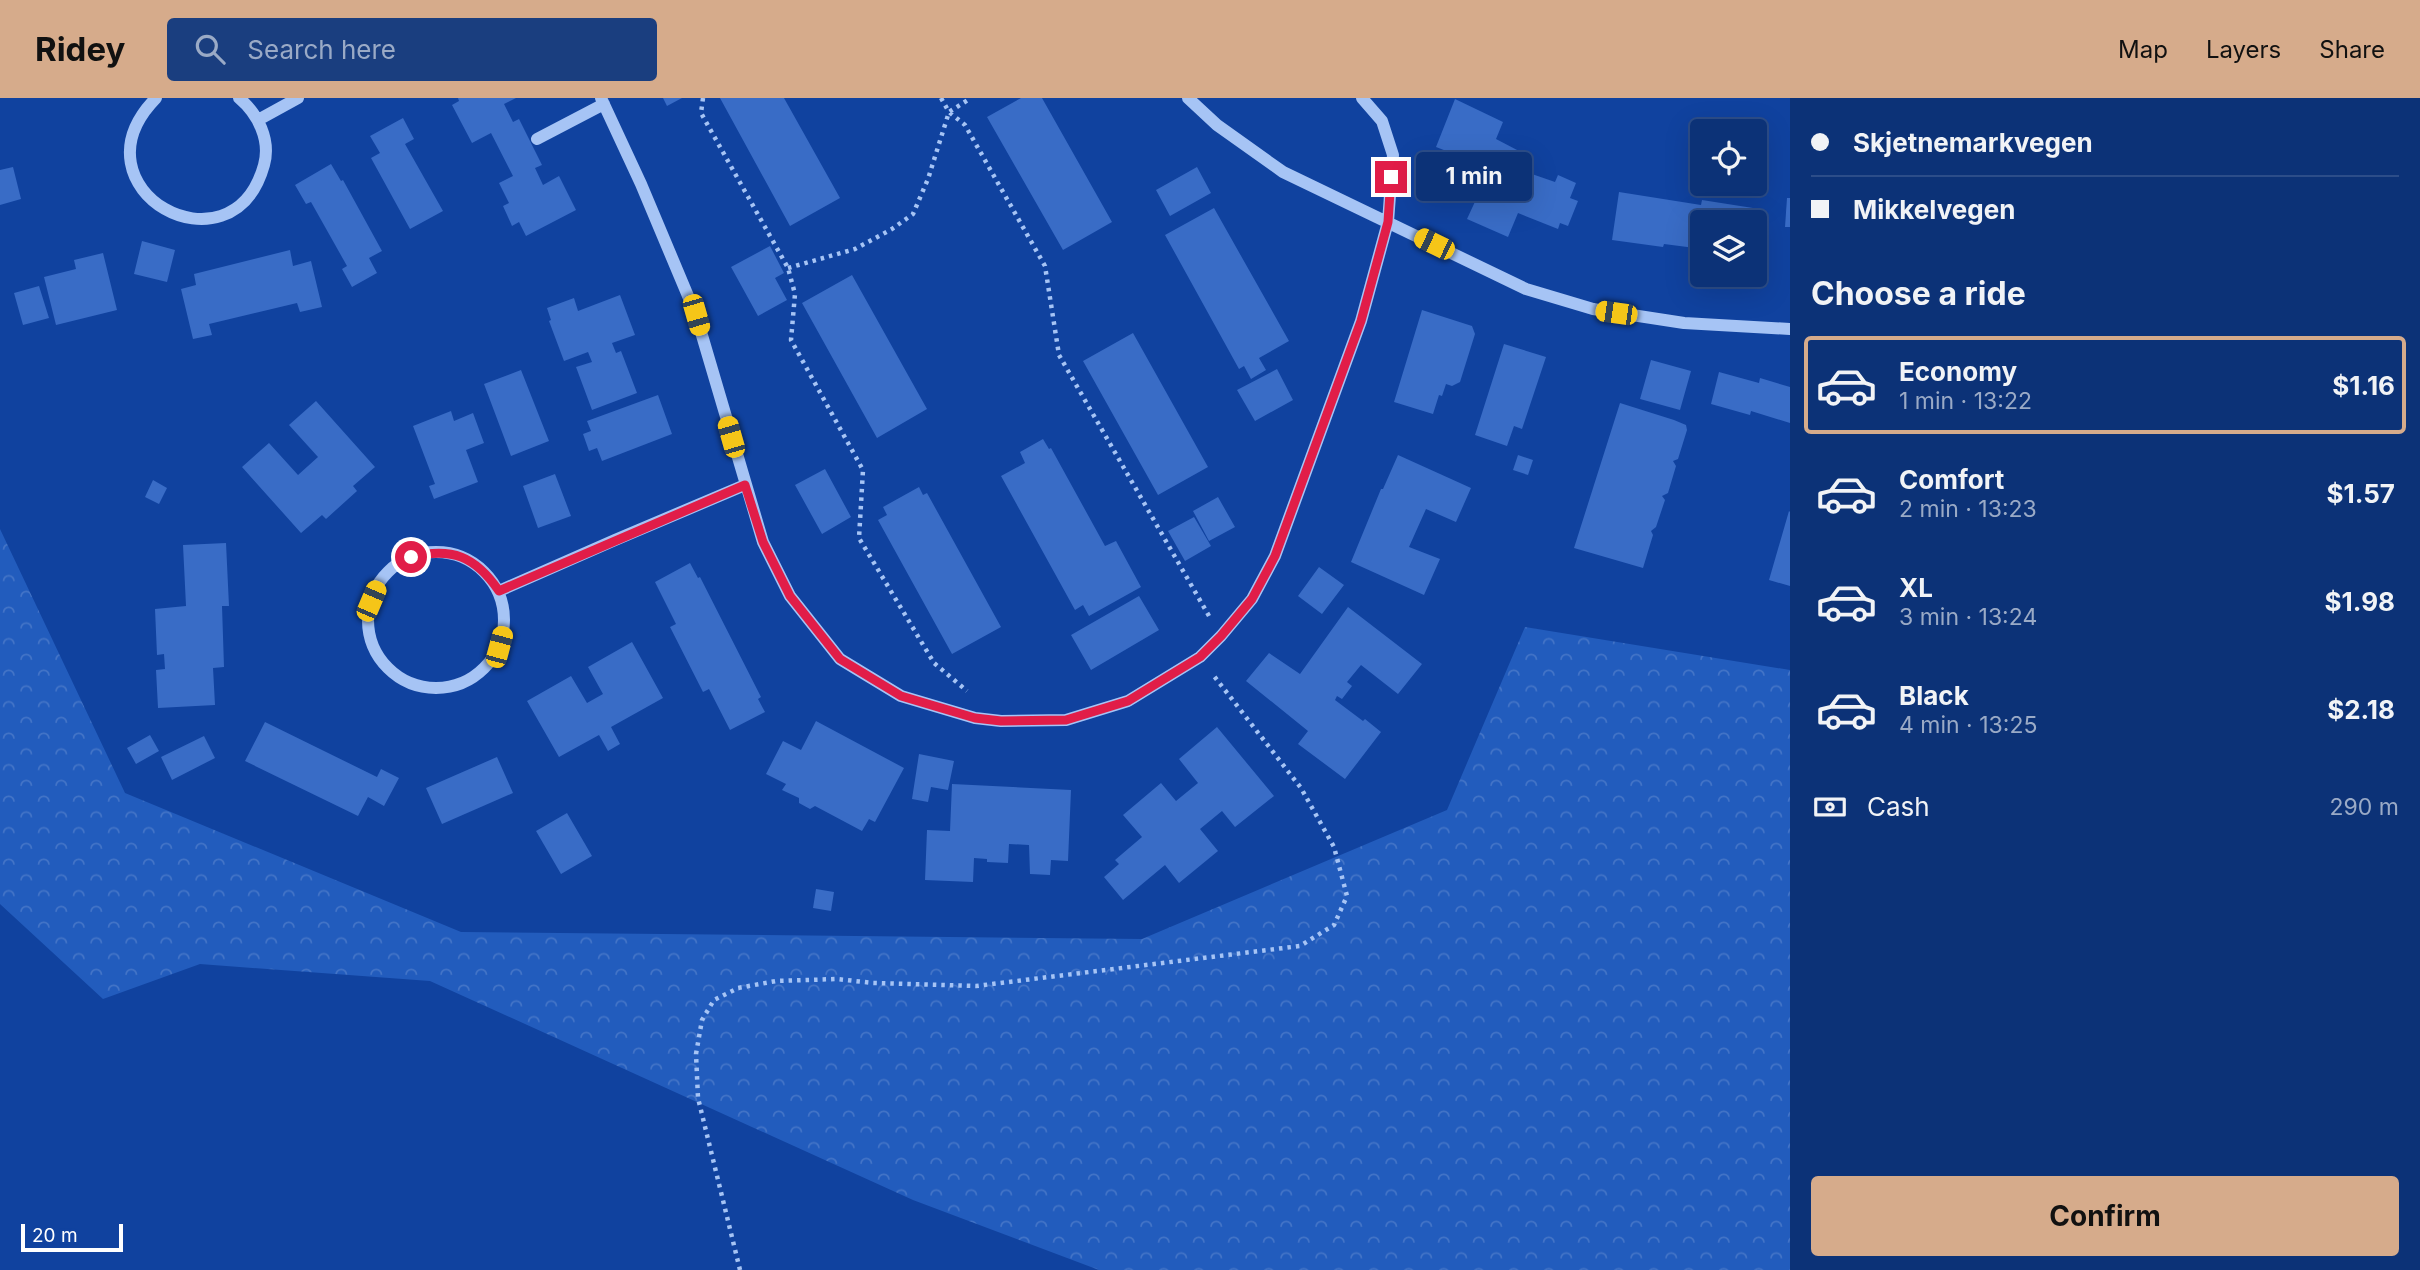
<!DOCTYPE html>
<html lang="en">
<head>
<meta charset="utf-8">
<style>
  body { margin:0; font-family:Inter,sans-serif; background:#1a3e7f; color:#f1f3f6; height:100vh; display:flex; flex-direction:column; font-size:26px; white-space:nowrap }
  * { box-sizing:border-box; margin:0 }
  p { font-size:23px; color:#9aaac6 }
  .icon { flex:none; width:38px; height:38px; fill:none; stroke:currentColor; stroke-width:2; stroke-linecap:round; stroke-linejoin:round }
  .map { position:relative; flex:1; overflow:hidden }
  .side { display:flex; flex-direction:column; background:#0c3277; width:630px }
  .side>* { flex:none }
  .banner { display:grid; align-content:center; height:154px; padding:0 21px; background:#0c3277 }
  .buttons { position:absolute; left:1690px; top:21px; display:grid; gap:14px }
  .buttons a { display:grid; place-items:center; width:77px; height:77px; border-radius:7px; background:#0c3277; box-shadow:0 7px 28px #0002,0 0 0 2px #2c4d89; font-size:35px }
  .scale { position:absolute; left:21px; bottom:18px; width:102px; box-sizing:border-box; padding-left:7px; border:4px solid #fff; border-top:0; font-size:19px; line-height:24px; white-space:nowrap; color:#fff; -webkit-text-stroke:5px #10429f; paint-order:stroke }
  .end { position:absolute; width:32px; height:32px; margin:-16px; border:9px solid #e11d48; background:#fff; box-shadow:0 0 0 4px #fff }
  .from { border-radius:50% }
  .bubble { position:absolute; height:49px; border-radius:7px; background:#0c3277; box-shadow:0 7px 28px #0002,0 0 0 2px #2c4d89; font-size:23px; font-weight:700; line-height:49px; text-align:center }
  .car { position:absolute; width:21px; height:42px; margin:-21px -10px; border-radius:9px; box-shadow:0 0 5px 2px #0007; background:linear-gradient(#f5c518 24%,#345 0 40%,#f5c518 0 76%,#345 0 86%,#f5c518 0) }
  .banner b { display:flex; align-items:center; gap:24px; height:66px; font-size:26px }
  .banner b+b { border-top:2px solid #2c4d89 }
  .banner i { width:18px; height:18px; background:#f1f3f6 }
  ul { padding:0; list-style:none }
  li { display:flex; align-items:center; gap:21px; height:98px; margin:0 14px 10px; padding:0 7px; border:4px solid transparent; border-radius:7px }
  li div { flex:1 }
  li b { display:block; font-size:26px }
  li em { font-style:normal; font-weight:700 }
  li.active { border-color:#d6ab8b }
  li>.icon { width:63px; height:63px; stroke-width:1.5 }
  h2 { padding:0 21px; font-size:32px; line-height:84px }
  .pay { display:flex; align-items:center; gap:18px; height:77px; padding:0 21px; font-size:26px }
  .pay p { margin-inline-start:auto }
  .button { display:flex; gap:14px; margin-top:auto; padding:14px 21px }
  .button a { flex:1; height:80px; border-radius:7px; background:#d6ab8b; color:#111; font-size:28px; font-weight:700; line-height:80px; text-align:center }
  header { display:flex; align-items:center; gap:42px; box-sizing:border-box; height:98px; padding:0 35px; background:#d6ab8b; color:#111 }
  header strong { font-size:33px }
  nav { display:flex; gap:38px; margin-inline-start:auto; font-size:24px }
  .search { width:490px; height:63px; background:#1a3e7f; display:flex; align-items:center; gap:18px; box-sizing:border-box; padding:0 24px; border-radius:7px; color:#9aaac6; font-size:26px }
  main { display:flex; flex:1; min-height:0 }
  .map>svg:first-child { display:block }
  .forest { fill:url(#forest-crowns) }
  .building { fill:#396cc6 }
  .lines { fill:none; stroke-linecap:round; stroke-linejoin:round }
  .path { stroke:#a6c4f5; stroke-width:4.5; stroke-dasharray:3.5 5; stroke-linecap:butt }
  .minor { stroke:#a6c4f5; stroke-width:12 }
  .route { stroke:#e11d48; stroke-width:9 }
</style>
</head>
<body>
<header>
<strong>Ridey</strong>
<div class="search"><svg class="icon" aria-label="search" viewBox="0 0 24 24"><circle cx="10" cy="10" r="6"/><path d="M15 15l6 6"/></svg>Search here</div>
<nav><a>Map</a><a>Layers</a><a>Share</a></nav>
</header>
<main>
<div class="map">
<svg width="1790" height="1172" viewBox="0 0 1790 1172">
  <defs>
    <pattern id="forest-crowns" width="20" height="18" patternUnits="userSpaceOnUse" patternTransform="scale(1.75)"><rect width="20" height="18" fill="#225cbd"/><path d="M2 6a3 3 0 1 1 6 0M12 15a3 3 0 1 1 6 0" fill="none" stroke="#4374c7"/></pattern>
  </defs>
  <rect width="100%" height="100%" fill="#10429f"/>
  <!-- forest -->
  <path class="forest" d="M 0,431 L 125,695 L 461,834 L 1142,841 L 1447,712 L 1525,529 L 1790,572 L 1790,1172 L 1099,1172 L 913,1102 L 430,883 L 200,866 L 103,901 L 0,806 Z"/>
  <!-- building -->
  <path class="building" d="M 458,0 L 516,0 L 504,6 L 513,24 L 519,21 L 542,67 L 535,70 L 543,87 L 559,78 L 576,112 L 526,138 L 519,124 L 512,128 L 503,108 L 509,105 L 499,85 L 513,78 L 491,35 L 472,45 L 452,7 L 459,3 Z
    M 663,0 L 682,0 L 667,8 Z
    M 720,0 L 784,0 L 840,100 L 790,128 Z
    M 1021,0 L 1042,0 L 1112,124 L 1063,152 L 987,19 Z
    M 1455,1 L 1503,24 L 1496,41 L 1519,53 L 1512,69 L 1555,84 L 1558,77 L 1576,85 L 1570,100 L 1578,103 L 1568,128 L 1560,125 L 1558,131 L 1518,115 L 1508,139 L 1467,121 L 1485,82 L 1444,65 L 1449,54 L 1436,49 Z
    M 403,20 L 414,41 L 405,46 L 443,113 L 410,131 L 371,60 L 380,55 L 370,38 Z
    M 331,66 L 341,83 L 343,82 L 382,153 L 369,160 L 377,175 L 352,189 L 342,171 L 347,168 L 311,104 L 306,106 L 295,87 Z
    M 13,69 L 21,101 L 0,107 L 0,72 Z
    M 1197,69 L 1211,95 L 1170,118 L 1156,92 Z
    M 1619,94 L 1701,107 L 1702,102 L 1753,110 L 1751,124 L 1703,124 L 1703,154 L 1694,153 L 1695,150 L 1664,146 L 1663,149 L 1612,142 Z
    M 1787,100 L 1790,100 L 1790,129 L 1785,129 Z
    M 1214,110 L 1289,243 L 1259,260 L 1266,272 L 1251,281 L 1244,268 L 1239,271 L 1165,137 Z
    M 142,143 L 175,152 L 167,184 L 134,176 Z
    M 770,148 L 784,175 L 775,180 L 787,202 L 758,218 L 731,169 Z
    M 290,152 L 293,168 L 311,163 L 322,209 L 300,214 L 297,205 L 209,226 L 212,237 L 193,241 L 181,191 L 196,187 L 194,176 Z
    M 103,155 L 117,212 L 56,227 L 44,179 L 76,171 L 74,162 Z
    M 852,177 L 927,311 L 877,340 L 802,205 Z
    M 39,188 L 49,220 L 23,227 L 14,195 Z
    M 620,197 L 635,237 L 612,245 L 616,255 L 621,253 L 637,295 L 592,312 L 576,269 L 592,264 L 588,254 L 564,263 L 549,223 L 551,222 L 547,210 L 574,200 L 578,213 Z
    M 1422,212 L 1472,228 L 1475,236 L 1460,284 L 1452,288 L 1446,286 L 1442,298 L 1439,297 L 1433,316 L 1394,304 Z
    M 1133,235 L 1208,369 L 1158,397 L 1083,263 Z
    M 1504,246 L 1546,259 L 1522,331 L 1514,328 L 1507,348 L 1475,337 Z
    M 1651,262 L 1691,273 L 1680,312 L 1640,301 Z
    M 1277,271 L 1293,302 L 1255,323 L 1237,292 Z
    M 521,272 L 549,343 L 511,358 L 484,286 Z
    M 1719,274 L 1759,285 L 1760,280 L 1790,289 L 1790,325 L 1751,313 L 1750,317 L 1711,306 Z
    M 658,297 L 672,336 L 602,363 L 597,350 L 589,353 L 583,336 L 591,333 L 587,323 Z
    M 316,303 L 375,369 L 353,388 L 357,393 L 326,421 L 322,417 L 301,435 L 242,369 L 269,345 L 298,377 L 318,359 L 289,327 Z
    M 1620,305 L 1674,322 L 1686,327 L 1687,332 L 1678,361 L 1673,363 L 1676,368 L 1668,395 L 1662,398 L 1665,402 L 1656,429 L 1651,433 L 1653,437 L 1643,470 L 1574,450 Z
    M 451,313 L 454,323 L 473,315 L 484,345 L 466,352 L 478,384 L 434,401 L 429,388 L 435,386 L 413,328 Z
    M 1043,341 L 1049,351 L 1051,350 L 1105,448 L 1116,443 L 1141,489 L 1089,518 L 1083,507 L 1075,512 L 1001,378 L 1025,365 L 1020,354 Z
    M 1398,357 L 1471,390 L 1456,424 L 1426,411 L 1409,449 L 1440,461 L 1424,497 L 1351,464 L 1381,391 L 1383,391 Z
    M 1518,357 L 1533,362 L 1528,377 L 1513,372 Z
    M 825,371 L 851,419 L 822,436 L 795,387 Z
    M 555,376 L 571,418 L 538,430 L 523,388 Z
    M 153,382 L 167,390 L 159,406 L 145,399 Z
    M 919,389 L 923,397 L 927,395 L 1001,529 L 952,556 L 878,422 L 887,417 L 883,409 Z
    M 1218,399 L 1235,429 L 1209,443 L 1193,413 Z
    M 1789,413 L 1790,414 L 1790,488 L 1769,482 Z
    M 1194,419 L 1211,448 L 1185,463 L 1168,433 Z
    M 226,445 L 229,508 L 222,508 L 224,569 L 213,570 L 215,607 L 158,610 L 156,572 L 165,571 L 164,556 L 157,557 L 155,511 L 186,508 L 183,447 Z
    M 690,465 L 698,480 L 700,479 L 761,599 L 758,601 L 765,614 L 730,632 L 709,591 L 703,594 L 670,529 L 676,526 L 655,484 Z
    M 1319,469 L 1344,487 L 1322,516 L 1298,498 Z
    M 1139,498 L 1159,532 L 1091,572 L 1071,537 Z
    M 1348,509 L 1422,566 L 1398,596 L 1361,567 L 1347,584 L 1352,588 L 1342,601 L 1337,598 L 1335,602 L 1363,623 L 1365,621 L 1381,634 L 1345,681 L 1298,646 L 1308,633 L 1246,583 L 1269,555 L 1300,576 Z
    M 632,544 L 663,600 L 611,629 L 620,646 L 608,653 L 599,637 L 559,659 L 527,603 L 571,578 L 587,605 L 603,596 L 588,569 Z
    M 816,623 L 904,670 L 875,724 L 869,721 L 862,733 L 815,708 L 810,711 L 799,705 L 799,700 L 782,692 L 786,686 L 766,676 L 783,643 L 801,652 Z
    M 265,624 L 377,679 L 381,671 L 399,680 L 384,708 L 368,699 L 358,718 L 245,663 Z
    M 1217,629 L 1274,698 L 1235,729 L 1222,713 L 1200,731 L 1218,753 L 1179,785 L 1165,767 L 1123,802 L 1104,779 L 1119,766 L 1115,762 L 1142,739 L 1123,717 L 1161,685 L 1176,703 L 1198,685 L 1179,661 Z
    M 150,637 L 159,653 L 136,666 L 127,650 Z
    M 204,638 L 215,660 L 172,682 L 161,659 Z
    M 919,656 L 954,663 L 948,692 L 931,689 L 928,704 L 912,701 Z
    M 497,659 L 513,695 L 442,726 L 426,690 Z
    M 952,686 L 1071,692 L 1068,763 L 1051,762 L 1050,777 L 1030,776 L 1029,747 L 1009,746 L 1008,765 L 987,764 L 987,761 L 974,760 L 973,784 L 925,782 L 927,732 L 950,733 Z
    M 567,715 L 592,758 L 561,776 L 536,733 Z
    M 816,791 L 834,794 L 831,813 L 813,810 Z"/>
  <g class="lines">
    <!-- path -->
    <path class="path" d="M 703,0 L 701,15 L 788,170 L 795,196 L 791,242 L 863,372 L 859,440 L 934,565 L 967,593
      M 941,0 L 949,14 L 965,27 L 1045,168 L 1059,257 L 1209,518
      M 788,170 L 855,151 L 892,131 L 913,116 L 928,81 L 949,14 L 971,0
      M 740,1172 L 698,1000 L 696,956 L 702,922 L 714,902 L 738,890 L 776,883 L 837,881 L 873,885 L 976,888 L 1300,848 L 1334,827 L 1347,798 L 1334,749 L 1301,690 L 1214,578"/>
    <!-- minor -->
    <path class="minor" d="M 156,0 C 67,91 232,182 264,67 C 271,42 258,16 239,0
      M 601,0 L 641,86 L 696,217 L 763,444 L 790,498 L 840,561 L 901,598 L 975,620 L 1001,623 L 1066,622 L 1128,603 L 1200,559 L 1221,538 L 1252,501 L 1275,458 L 1361,223 L 1388,124 L 1393,57 L 1382,23 L 1362,0
      M 1188,0 L 1217,27 L 1283,74 L 1526,191 L 1593,211 L 1684,225 L 1790,231
      M 258,22 L 298,0
      M 537,41 L 604,6
      M368 522a68 68 0 1 1 136 0a68 68 0 1 1-136 0Z
      M 499,493 L 615,442 L 745,387"/>
  </g>
  <g class="lines">
    <!-- route -->
    <path class="route" d="M 411,459 C 452,449 475,458 499,493 L 745,387 L 763,444 L 790,498 L 840,561 L 901,598 L 975,620 L 1001,623 L 1066,622 L 1128,603 L 1200,559 L 1221,538 L 1252,501 L 1275,458 L 1361,223 L 1388,124 L 1391,79"/>
  </g>
</svg>
<div class="buttons">
<a><svg class="icon" aria-label="locate" viewBox="0 0 24 24"><circle cx="12" cy="12" r="6"/><path d="M12 2v4M12 18v4M2 12h4M18 12h4"/></svg></a>
<a><svg class="icon" aria-label="layers" viewBox="0 0 24 24"><path d="M12 4l9 5-9 5-9-5zM3 14l9 5 9-5"/></svg></a>
</div>
<div class="scale">20 m</div>
<i class="end from" style="left:411px;top:459px"></i>
<i class="end" style="left:1391px;top:79px"></i>
<div class="bubble" style="left:1416px;top:54px;width:116px">1 min</div>
<i class="car" style="left:1434px;top:146px;rotate:296deg"></i>
<i class="car" style="left:1616px;top:215px;rotate:278deg"></i>
<i class="car" style="left:696px;top:217px;rotate:164deg"></i>
<i class="car" style="left:731px;top:339px;rotate:344deg"></i>
<i class="car" style="left:371px;top:503px;rotate:23deg"></i>
<i class="car" style="left:499px;top:549px;rotate:15deg"></i>
</div>
<section class="side">
<div class="banner">
<b><i class="from"></i>Skjetnemarkvegen</b>
<b><i></i>Mikkelvegen</b>
</div>
<h2>Choose a ride</h2>
<ul>
<li class="active"><svg class="icon" aria-label="car" viewBox="0 0 24 24"><path d="M5 17H2v-5l4-1 3-4h7l3 4 3 1v5h-3M9 17h6M6 11h13"/><circle cx="7" cy="17" r="2"/><circle cx="17" cy="17" r="2"/></svg><div><b>Economy</b><p>1 min · 13:22</p></div><em>$1.16</em></li>
<li><svg class="icon" aria-label="car" viewBox="0 0 24 24"><path d="M5 17H2v-5l4-1 3-4h7l3 4 3 1v5h-3M9 17h6M6 11h13"/><circle cx="7" cy="17" r="2"/><circle cx="17" cy="17" r="2"/></svg><div><b>Comfort</b><p>2 min · 13:23</p></div><em>$1.57</em></li>
<li><svg class="icon" aria-label="car" viewBox="0 0 24 24"><path d="M5 17H2v-5l4-1 3-4h7l3 4 3 1v5h-3M9 17h6M6 11h13"/><circle cx="7" cy="17" r="2"/><circle cx="17" cy="17" r="2"/></svg><div><b>XL</b><p>3 min · 13:24</p></div><em>$1.98</em></li>
<li><svg class="icon" aria-label="car" viewBox="0 0 24 24"><path d="M5 17H2v-5l4-1 3-4h7l3 4 3 1v5h-3M9 17h6M6 11h13"/><circle cx="7" cy="17" r="2"/><circle cx="17" cy="17" r="2"/></svg><div><b>Black</b><p>4 min · 13:25</p></div><em>$2.18</em></li>
</ul>
<div class="pay"><svg class="icon" aria-label="cash" viewBox="0 0 24 24"><path d="M3 7h18v10H3z"/><circle cx="12" cy="12" r="2"/></svg>Cash<p>290 m</p></div>
<div class="button"><a>Confirm</a></div>
</section>
</main>
</body>
</html>
